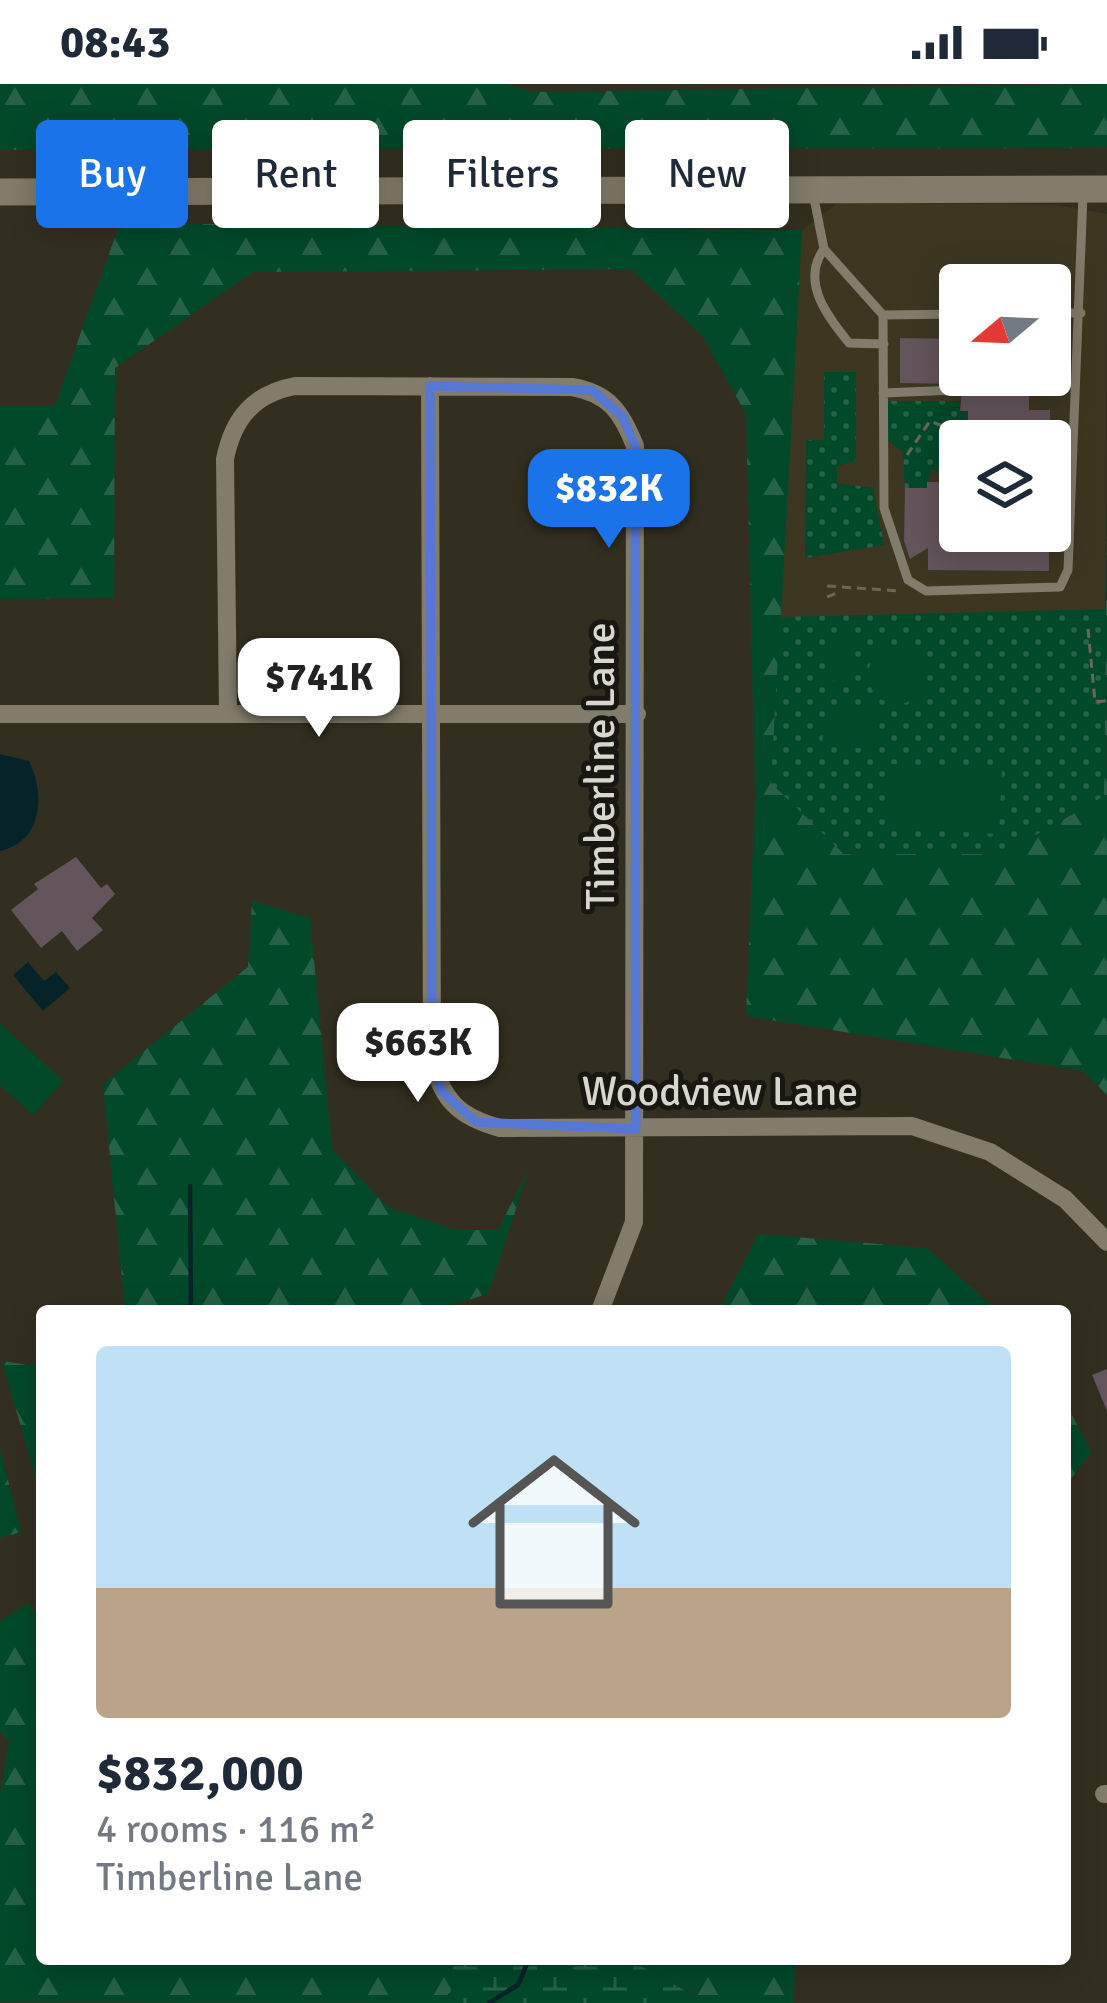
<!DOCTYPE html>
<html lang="en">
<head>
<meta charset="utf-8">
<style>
	body { margin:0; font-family:Signika,sans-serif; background:#f2f2f3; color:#1f2937; height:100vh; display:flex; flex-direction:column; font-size:45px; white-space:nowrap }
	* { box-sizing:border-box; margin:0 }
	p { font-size:39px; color:#747a83 }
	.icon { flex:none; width:66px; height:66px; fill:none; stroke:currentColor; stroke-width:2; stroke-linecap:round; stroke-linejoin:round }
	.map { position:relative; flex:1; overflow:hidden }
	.side { position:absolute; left:36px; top:1221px; width:1035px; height:660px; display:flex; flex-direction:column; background:#fff; border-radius:12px; box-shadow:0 6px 30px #0003 }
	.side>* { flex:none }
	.top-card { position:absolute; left:36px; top:36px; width:1035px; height:108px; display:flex; gap:24px }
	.needle { width:78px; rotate:251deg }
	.fabs { position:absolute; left:939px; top:180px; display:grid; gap:24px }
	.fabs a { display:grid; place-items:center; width:132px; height:132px; border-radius:12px; background:#fff; box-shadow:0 6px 30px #0003; font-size:60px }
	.price { position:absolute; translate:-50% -102px; padding:0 27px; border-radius:24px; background:#fff; color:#222; font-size:39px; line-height:78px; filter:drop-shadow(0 3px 6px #0008) }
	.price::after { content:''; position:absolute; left:50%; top:72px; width:36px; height:27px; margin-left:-18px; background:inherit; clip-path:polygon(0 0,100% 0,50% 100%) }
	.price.current { background:#1a73e8; color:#fff }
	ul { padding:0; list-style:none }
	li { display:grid; align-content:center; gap:24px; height:636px; padding:0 60px }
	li+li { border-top:3px solid #e0e1e3 }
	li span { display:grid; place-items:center; height:372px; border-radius:12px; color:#555 }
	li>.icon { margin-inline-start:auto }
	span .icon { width:216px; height:216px; fill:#fffc; stroke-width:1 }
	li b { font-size:51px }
	.pill { padding:0 42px; border-radius:12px; background:#fff; box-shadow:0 6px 30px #0003; font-size:42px; line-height:108px }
	.pill.current { background:#1a73e8; color:#fff }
	.status { display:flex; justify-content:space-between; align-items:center; height:84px; padding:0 60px; background:#fff; direction:ltr }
	.status svg { height:33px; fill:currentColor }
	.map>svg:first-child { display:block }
	.built { fill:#3d3722; fill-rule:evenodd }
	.forest { fill:url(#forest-firs) }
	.wetland { fill:url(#wetland-marsh) }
	.park { fill:url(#park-dots) }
	.pitch { fill:#02492a }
	.water { fill:#07232a }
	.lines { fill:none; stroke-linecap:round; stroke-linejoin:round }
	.stream { stroke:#07232a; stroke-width:4.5 }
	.building { fill:#64545c }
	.path { stroke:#6a6659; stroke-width:3; stroke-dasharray:9 6; stroke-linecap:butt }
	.lane { stroke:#817c6b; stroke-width:9 }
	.street { stroke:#817c6b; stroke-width:18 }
	.secondary { stroke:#817c6b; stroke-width:27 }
	.marked { fill:none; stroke:#5577d5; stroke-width:9; stroke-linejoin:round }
	.labels { text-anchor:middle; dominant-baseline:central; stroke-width:10; stroke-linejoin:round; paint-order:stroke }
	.street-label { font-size:42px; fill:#d9d6cd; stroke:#191711 }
</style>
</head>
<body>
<div class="status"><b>08:43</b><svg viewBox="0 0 49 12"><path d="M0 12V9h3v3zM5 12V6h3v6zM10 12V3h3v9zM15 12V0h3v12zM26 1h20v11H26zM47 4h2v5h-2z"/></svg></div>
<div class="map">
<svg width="1107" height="1919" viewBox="0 0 1107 1919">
	<defs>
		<pattern id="forest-firs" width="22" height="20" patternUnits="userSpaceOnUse" patternTransform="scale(3)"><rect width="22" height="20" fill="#02492a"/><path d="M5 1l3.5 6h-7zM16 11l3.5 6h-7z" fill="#266248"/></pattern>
		<pattern id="wetland-marsh" width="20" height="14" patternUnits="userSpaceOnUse" patternTransform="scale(3)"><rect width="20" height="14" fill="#02492a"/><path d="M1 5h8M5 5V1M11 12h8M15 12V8" fill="none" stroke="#266248"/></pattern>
		<pattern id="park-dots" width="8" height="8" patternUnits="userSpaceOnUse" patternTransform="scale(3)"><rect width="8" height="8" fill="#02492a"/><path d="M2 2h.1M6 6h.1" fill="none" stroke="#266248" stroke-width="1.8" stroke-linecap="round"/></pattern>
	</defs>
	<rect width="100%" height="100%" fill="#332f20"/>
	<path class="built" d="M 839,118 L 1055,121 L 1107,130 L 1104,712 L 771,699 L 802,146 ZM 960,201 L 1050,201 L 1050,291 L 960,291 ZM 960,357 L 1050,357 L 1050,447 L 960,447 Z"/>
	<path class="forest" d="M 0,0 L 507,0 L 534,8 L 1107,0 L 1107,64 L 0,66 Z
		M 120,139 L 802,146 L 772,699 L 844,770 L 1003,770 L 1104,712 L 1107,426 L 1107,1011 L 1083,987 L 746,932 L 755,712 L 746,330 L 703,253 L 631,185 L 253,188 L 115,284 L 114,514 L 0,515 L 0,321 L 55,321 Z
		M 252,817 L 310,834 L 332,1065 L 388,1123 L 456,1146 L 498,1146 L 530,1082 L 488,1210 L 431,1227 L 125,1227 L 103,1000 L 248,883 Z
		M 758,1150 L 927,1164 L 998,1227 L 719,1227 Z
		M 2,1277 L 42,1283 L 42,1416 Z
		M 1065,1317 L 1091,1368 L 1065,1403 Z
		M 0,1364 L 21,1448 L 0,1454 Z
		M 29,1519 L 42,1539 L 42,1875 L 450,1875 L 451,1908 L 438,1919 L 0,1918 L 0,1709 L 9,1658 L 0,1647 L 0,1537 Z
		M 796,1875 L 793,1919 L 693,1919 L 695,1911 L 628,1876 Z"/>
	<path class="wetland" d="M 450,1875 L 628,1875 L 695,1912 L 693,1919 L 438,1919 L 451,1908 Z"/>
	<path class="park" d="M 824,288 L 856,288 L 856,377 L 837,382 L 837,399 L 873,404 L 884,461 L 805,474 L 806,356 L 824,356 Z
		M 883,317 L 960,317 L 960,326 L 968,327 L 968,357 L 960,357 L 960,396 L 931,385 L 927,404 L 905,404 L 903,368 L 883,353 Z
		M 1106,525 L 1104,712 L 1003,770 L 844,770 L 771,699 L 780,533 Z"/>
	<path class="pitch" d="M 825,551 L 851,551 L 851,596 L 825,597 Z
		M868 591a29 29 0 1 1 58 0a29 29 0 1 1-58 0Z
		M 826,623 L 881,626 L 876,666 L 822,660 Z
		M 888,680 L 1002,685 L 999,750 L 885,744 Z
		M 0,939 L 63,997 L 33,1031 L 0,1001 Z"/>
	<path class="water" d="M 0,670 L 29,677 C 46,711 42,758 0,767 Z
		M 28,878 L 44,897 L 56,888 L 70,904 L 43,927 L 13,891 Z"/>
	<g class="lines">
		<path class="stream" d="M 190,1102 L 191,1227
			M 489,1919 L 518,1901 L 529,1875"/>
	</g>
	<path class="building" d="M 900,254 L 960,255 L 960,291 L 1029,291 L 1029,326 L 1050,326 L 1050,357 L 968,357 L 968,327 L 960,327 L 963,300 L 900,299 Z
		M 927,398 L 960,398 L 960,447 L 1033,455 L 1033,464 L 1049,464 L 1049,487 L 928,486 L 928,464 L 910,475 L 904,457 L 905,404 L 927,404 Z
		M 76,773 L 101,804 L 107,800 L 115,810 L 92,834 L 103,846 L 77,867 L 62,847 L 41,864 L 11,826 L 38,805 L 34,800 Z
		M 1107,1285 L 1107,1327 L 1092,1291 Z"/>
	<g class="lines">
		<path class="path" d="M 907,371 L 930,337 L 947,344 L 960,371
			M 827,502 L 900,507
			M 827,513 L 839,508
			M 1088,545 L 1095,618 L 1107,617"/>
		<path class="lane" d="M 813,109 L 824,165 L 883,231 L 960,230
			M 824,165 C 800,198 828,233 849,259 L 884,260
			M 1050,229 L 1081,229
			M 883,231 L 884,424 L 908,496 L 926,507 L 1060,503 L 1068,486 L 1083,111
			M 883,309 L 956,306"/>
		<path class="street" d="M 430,302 L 432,975 C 442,1016 459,1033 500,1044 L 912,1042 L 990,1068 L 1065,1115 L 1107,1158
			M 228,628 L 225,375 C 233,335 253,310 295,302 L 572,303 C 609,309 622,329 635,362 L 634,1138 L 600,1227
			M 0,630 L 637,630
			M 1104,1710 L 1107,1710"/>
		<path class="secondary" d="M 0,108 L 1107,105"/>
	</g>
	<path class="marked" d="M 430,302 L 592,306 L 623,333 L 635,362 L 636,1045 L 476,1038 L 442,1008 L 432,975 Z"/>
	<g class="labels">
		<g class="street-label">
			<text transform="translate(600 682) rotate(-90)">Timberline Lane</text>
			<text x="720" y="1007">Woodview Lane</text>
		</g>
	</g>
</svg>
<div class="fabs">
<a><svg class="needle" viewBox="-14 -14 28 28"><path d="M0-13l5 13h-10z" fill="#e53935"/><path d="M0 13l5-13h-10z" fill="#747a83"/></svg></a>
<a><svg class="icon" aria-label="layers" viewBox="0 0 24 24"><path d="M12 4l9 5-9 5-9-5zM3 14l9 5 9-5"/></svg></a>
</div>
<b class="price current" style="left:609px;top:467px">$832K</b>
<b class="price" style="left:319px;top:656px">$741K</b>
<b class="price" style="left:418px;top:1021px">$663K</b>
<div class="top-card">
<a class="pill current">Buy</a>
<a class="pill">Rent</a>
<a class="pill">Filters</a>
<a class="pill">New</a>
</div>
<section class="side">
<ul>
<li><span style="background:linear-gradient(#bfe0f5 65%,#b9a48a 0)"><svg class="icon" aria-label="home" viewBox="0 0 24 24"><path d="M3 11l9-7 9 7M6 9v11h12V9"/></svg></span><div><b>$832,000</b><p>4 rooms · 116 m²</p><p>Timberline Lane</p></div></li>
</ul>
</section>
</div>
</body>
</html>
